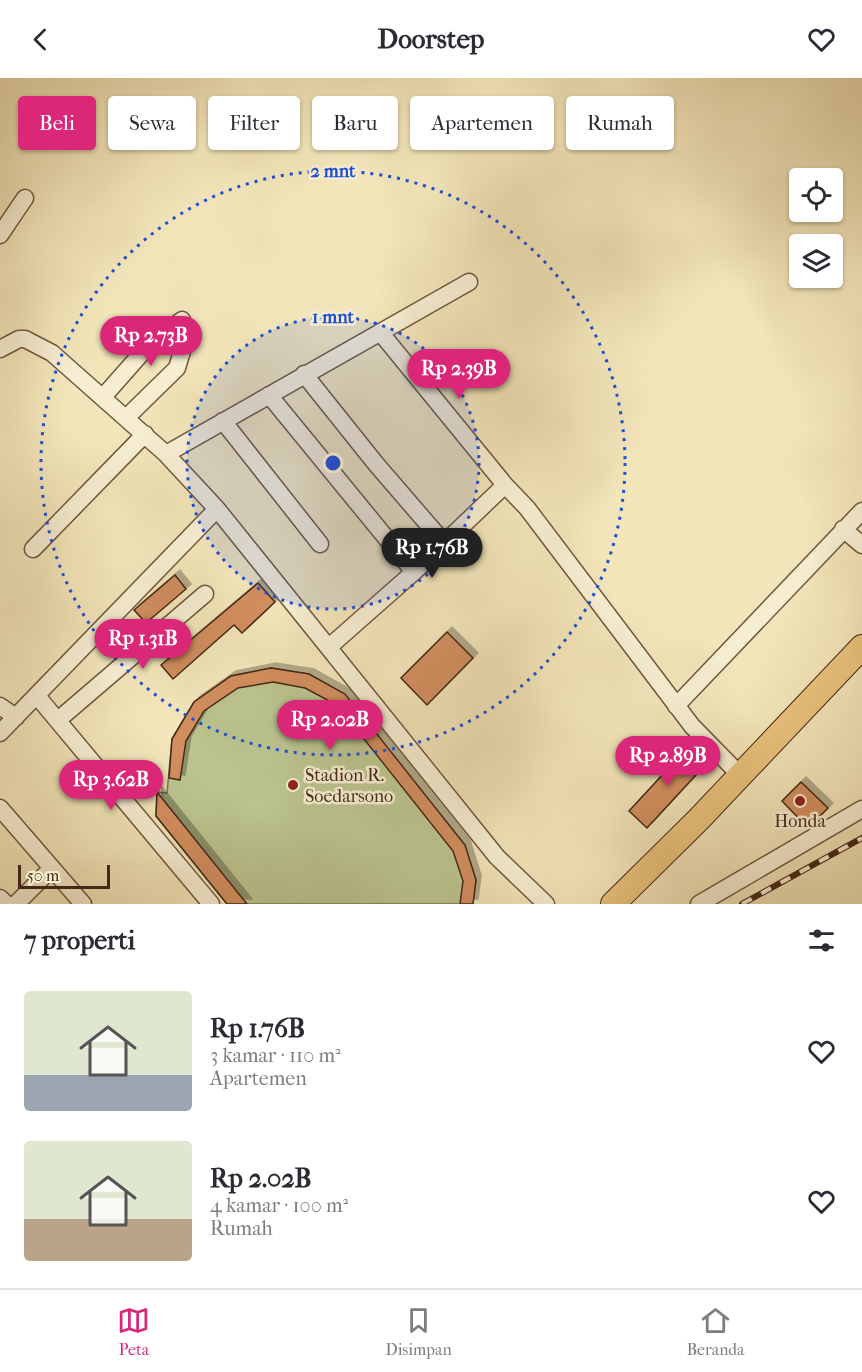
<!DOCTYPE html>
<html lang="id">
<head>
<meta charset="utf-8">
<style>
	body { margin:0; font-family:"IM FELL French Canon",serif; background:#f2f2f3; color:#2b2b33; height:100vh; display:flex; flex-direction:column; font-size:22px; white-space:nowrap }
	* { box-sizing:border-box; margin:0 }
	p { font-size:20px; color:#7c7c81 }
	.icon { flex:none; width:33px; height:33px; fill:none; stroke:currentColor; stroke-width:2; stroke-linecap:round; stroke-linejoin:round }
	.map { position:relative; height:826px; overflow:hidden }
	.drawer { display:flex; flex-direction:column; background:#fff; flex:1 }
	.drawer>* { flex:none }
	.hud { position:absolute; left:18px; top:18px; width:826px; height:54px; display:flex; gap:12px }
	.tools { position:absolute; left:789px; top:90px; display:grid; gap:12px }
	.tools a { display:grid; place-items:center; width:54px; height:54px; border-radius:6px; background:#fff; box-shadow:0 2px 4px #0004; font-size:30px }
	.scale { position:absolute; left:18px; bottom:15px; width:92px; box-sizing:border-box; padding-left:6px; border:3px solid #452917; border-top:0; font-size:16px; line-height:21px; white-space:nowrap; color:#452917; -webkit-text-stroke:4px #f7eed2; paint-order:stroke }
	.price { position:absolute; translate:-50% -51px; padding:0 14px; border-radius:21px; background:#db2777; color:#fff; font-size:20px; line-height:39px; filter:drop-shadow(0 2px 3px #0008) }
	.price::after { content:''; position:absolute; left:50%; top:36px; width:18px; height:14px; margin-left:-9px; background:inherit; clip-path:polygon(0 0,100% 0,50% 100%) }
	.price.active { background:#222; color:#fff }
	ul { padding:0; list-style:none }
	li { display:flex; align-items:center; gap:18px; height:150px; padding:0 24px }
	li span { display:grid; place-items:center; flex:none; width:168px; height:120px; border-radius:6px; color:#555 }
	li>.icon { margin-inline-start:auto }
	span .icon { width:72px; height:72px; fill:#fffc; stroke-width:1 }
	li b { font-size:26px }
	h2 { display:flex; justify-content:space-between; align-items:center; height:72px; padding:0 24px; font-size:26px }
	.chip { padding:0 21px; border-radius:6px; background:#fff; box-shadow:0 2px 4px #0004; font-size:21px; line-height:54px }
	.chip.active { background:#db2777; color:#fff }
	header { display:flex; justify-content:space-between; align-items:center; height:78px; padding:0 24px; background:#fff; font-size:27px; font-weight:700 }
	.dock { display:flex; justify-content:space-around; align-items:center; height:84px; border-top:2px solid #e1e1e2; background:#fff; font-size:16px; color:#7c7c81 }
	.dock a { display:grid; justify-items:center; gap:3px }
	.dock .active { color:#db2777 }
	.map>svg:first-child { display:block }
	.green { fill:#bbc48f; stroke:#807653; stroke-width:1.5 }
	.building { fill:#d28e5f; stroke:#452917; stroke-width:1.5; filter:url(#shadow) }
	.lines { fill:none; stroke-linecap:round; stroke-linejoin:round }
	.minor-casing { stroke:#705840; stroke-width:19 }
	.highway-casing { stroke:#452917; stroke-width:26 }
	.minor { stroke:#f7eed2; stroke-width:16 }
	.highway { stroke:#e9c27c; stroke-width:24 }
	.rail-casing { stroke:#452917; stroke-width:6 }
	.rail { stroke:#f7eed2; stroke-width:4; stroke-dasharray:11; stroke-linecap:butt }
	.ring { fill:none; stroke:#1d4ed8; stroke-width:3; stroke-dasharray:3 6 }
	.poi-dot { fill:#8f2418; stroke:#f7eed2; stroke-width:2 }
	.labels { text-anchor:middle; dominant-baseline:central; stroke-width:5; stroke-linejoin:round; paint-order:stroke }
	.poi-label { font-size:18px; fill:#452917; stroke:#f7eed2; text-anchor:start }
	.centre { fill:#1d4ed8; stroke:#f7eed2; stroke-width:3 }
	.ring-label { font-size:18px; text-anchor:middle; font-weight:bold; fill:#1d4ed8; stroke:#f7eed2; stroke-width:5; stroke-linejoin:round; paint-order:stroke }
</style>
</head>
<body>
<header><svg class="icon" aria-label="back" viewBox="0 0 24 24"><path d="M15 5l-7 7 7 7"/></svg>Doorstep<svg class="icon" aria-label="heart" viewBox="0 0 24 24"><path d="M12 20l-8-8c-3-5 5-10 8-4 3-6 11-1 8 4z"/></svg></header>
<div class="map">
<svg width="862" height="826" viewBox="0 0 862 826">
	<defs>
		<filter id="shadow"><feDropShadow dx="5" dy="-5" stdDeviation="0" flood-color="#0004"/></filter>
	</defs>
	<rect width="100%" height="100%" fill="#f2e5b9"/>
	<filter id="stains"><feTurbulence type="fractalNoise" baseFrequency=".00333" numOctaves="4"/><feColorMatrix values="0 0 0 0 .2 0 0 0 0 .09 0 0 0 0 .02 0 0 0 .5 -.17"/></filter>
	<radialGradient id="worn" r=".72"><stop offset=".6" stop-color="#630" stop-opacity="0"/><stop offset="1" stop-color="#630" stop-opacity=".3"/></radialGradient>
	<path class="green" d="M 271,590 L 309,596 L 345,617 L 465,767 L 476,802 L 473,826 L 227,826 L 156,738 L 157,714 L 167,715 L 172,661 L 194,624 L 231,598 Z"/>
	<path class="building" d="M 175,497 L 186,511 L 146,545 L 134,532 Z
		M 258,505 L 275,524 L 242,555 L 234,547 L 173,601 L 161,587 Z
		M 447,554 L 473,580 L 427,627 L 401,600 Z
		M 271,590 L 309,596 L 345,616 L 465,767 L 476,802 L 473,826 L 460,826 L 463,803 L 453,773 L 337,627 L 305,610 L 273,604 L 238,610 L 204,633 L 186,663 L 180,702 L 169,700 L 172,661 L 194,624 L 231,598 Z
		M 689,668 L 707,685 L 647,750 L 629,733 Z
		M 801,704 L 828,730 L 808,750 L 782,723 Z
		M 157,714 L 247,826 L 227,826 L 156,738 Z"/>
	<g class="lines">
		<g class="minor-casing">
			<path id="minor" d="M 0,157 L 25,120
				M 380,254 L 505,407 L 527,430 L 692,648 L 740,697
				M 0,271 L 19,261 L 25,261 L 52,275 L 166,376 L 217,431 L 497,779 L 546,826
				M 304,296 L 376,386 L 445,466
				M 269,317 L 414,494
				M 103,319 L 148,268 L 182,242
				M 126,340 L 177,290 L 186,260
				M 223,343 L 320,466
				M 166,376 L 469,204
				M 843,451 L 862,467
				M 33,471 L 145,356
				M 329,569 L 414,494 L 505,407
				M 37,618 L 211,826
				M 0,628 L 16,639
				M 676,628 L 862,433
				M 58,642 L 205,516
				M 0,655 L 217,431
				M 0,730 L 83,826
				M 0,820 L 6,826
				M 16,826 L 52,790
				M 699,826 L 862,731"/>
		</g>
		<g class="highway-casing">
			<path id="highway" d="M 613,826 L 699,741 L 862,569"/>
		</g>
		<use href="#minor" class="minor"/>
		<use href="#highway" class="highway"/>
		<g class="rail-casing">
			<path id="rail" d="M 742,826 L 862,760"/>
		</g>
		<use href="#rail" class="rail"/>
	</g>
	<circle cx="333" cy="385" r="146" fill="#1d4ed8" fill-opacity=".12"/>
	<g class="ring">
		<circle cx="333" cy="385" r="146"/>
		<circle cx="333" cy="385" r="292"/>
	</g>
	<g class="poi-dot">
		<circle cx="293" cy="707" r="6"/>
		<circle cx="800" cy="723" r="6"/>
	</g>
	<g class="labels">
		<g class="poi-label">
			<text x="305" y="697">Stadion R.<tspan x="305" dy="21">Soedarsono</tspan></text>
			<text x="800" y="743" text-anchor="middle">Honda</text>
		</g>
	</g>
	<circle cx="333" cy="385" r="9" class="centre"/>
	<g class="ring-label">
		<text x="333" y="99">2 mnt</text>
		<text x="333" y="245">1 mnt</text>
	</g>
	<rect width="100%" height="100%" filter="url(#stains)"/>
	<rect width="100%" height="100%" fill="url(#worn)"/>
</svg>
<div class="tools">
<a><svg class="icon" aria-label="locate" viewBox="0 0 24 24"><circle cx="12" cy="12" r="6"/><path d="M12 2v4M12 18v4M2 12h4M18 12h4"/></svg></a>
<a><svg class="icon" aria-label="layers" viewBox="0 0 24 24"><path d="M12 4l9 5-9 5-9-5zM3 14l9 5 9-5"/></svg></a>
</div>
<div class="scale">50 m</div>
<b class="price" style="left:151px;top:289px">Rp 2.73B</b>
<b class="price" style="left:459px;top:322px">Rp 2.39B</b>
<b class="price active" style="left:432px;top:501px">Rp 1.76B</b>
<b class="price" style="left:143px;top:592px">Rp 1.31B</b>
<b class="price" style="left:330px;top:673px">Rp 2.02B</b>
<b class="price" style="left:668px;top:709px">Rp 2.89B</b>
<b class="price" style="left:111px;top:733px">Rp 3.62B</b>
<div class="hud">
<a class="chip active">Beli</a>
<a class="chip">Sewa</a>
<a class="chip">Filter</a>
<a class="chip">Baru</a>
<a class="chip">Apartemen</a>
<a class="chip">Rumah</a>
</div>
</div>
<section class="drawer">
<h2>7 properti<svg class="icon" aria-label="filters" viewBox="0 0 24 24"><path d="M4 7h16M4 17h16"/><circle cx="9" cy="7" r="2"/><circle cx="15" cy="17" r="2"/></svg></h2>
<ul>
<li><span style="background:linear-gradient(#dfe7d0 70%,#9aa5b1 0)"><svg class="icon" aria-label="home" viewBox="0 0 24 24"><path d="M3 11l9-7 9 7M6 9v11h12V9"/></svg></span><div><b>Rp 1.76B</b><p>3 kamar · 110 m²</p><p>Apartemen</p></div><svg class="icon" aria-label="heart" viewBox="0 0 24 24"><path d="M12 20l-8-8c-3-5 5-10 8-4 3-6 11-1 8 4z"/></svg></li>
<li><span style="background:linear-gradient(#dfe7d0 65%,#b9a48a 0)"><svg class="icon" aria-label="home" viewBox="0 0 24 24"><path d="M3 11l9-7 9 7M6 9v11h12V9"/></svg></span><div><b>Rp 2.02B</b><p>4 kamar · 100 m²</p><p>Rumah</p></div><svg class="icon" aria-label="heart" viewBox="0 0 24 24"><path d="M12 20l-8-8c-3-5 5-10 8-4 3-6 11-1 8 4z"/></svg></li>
</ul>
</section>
<nav class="dock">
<a class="active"><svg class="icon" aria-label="map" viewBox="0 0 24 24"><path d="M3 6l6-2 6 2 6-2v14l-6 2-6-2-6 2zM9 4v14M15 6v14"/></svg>Peta</a>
<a><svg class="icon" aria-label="saved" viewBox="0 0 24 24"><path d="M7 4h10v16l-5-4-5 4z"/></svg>Disimpan</a>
<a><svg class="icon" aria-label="home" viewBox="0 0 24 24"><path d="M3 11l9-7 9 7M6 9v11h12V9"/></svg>Beranda</a>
</nav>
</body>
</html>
